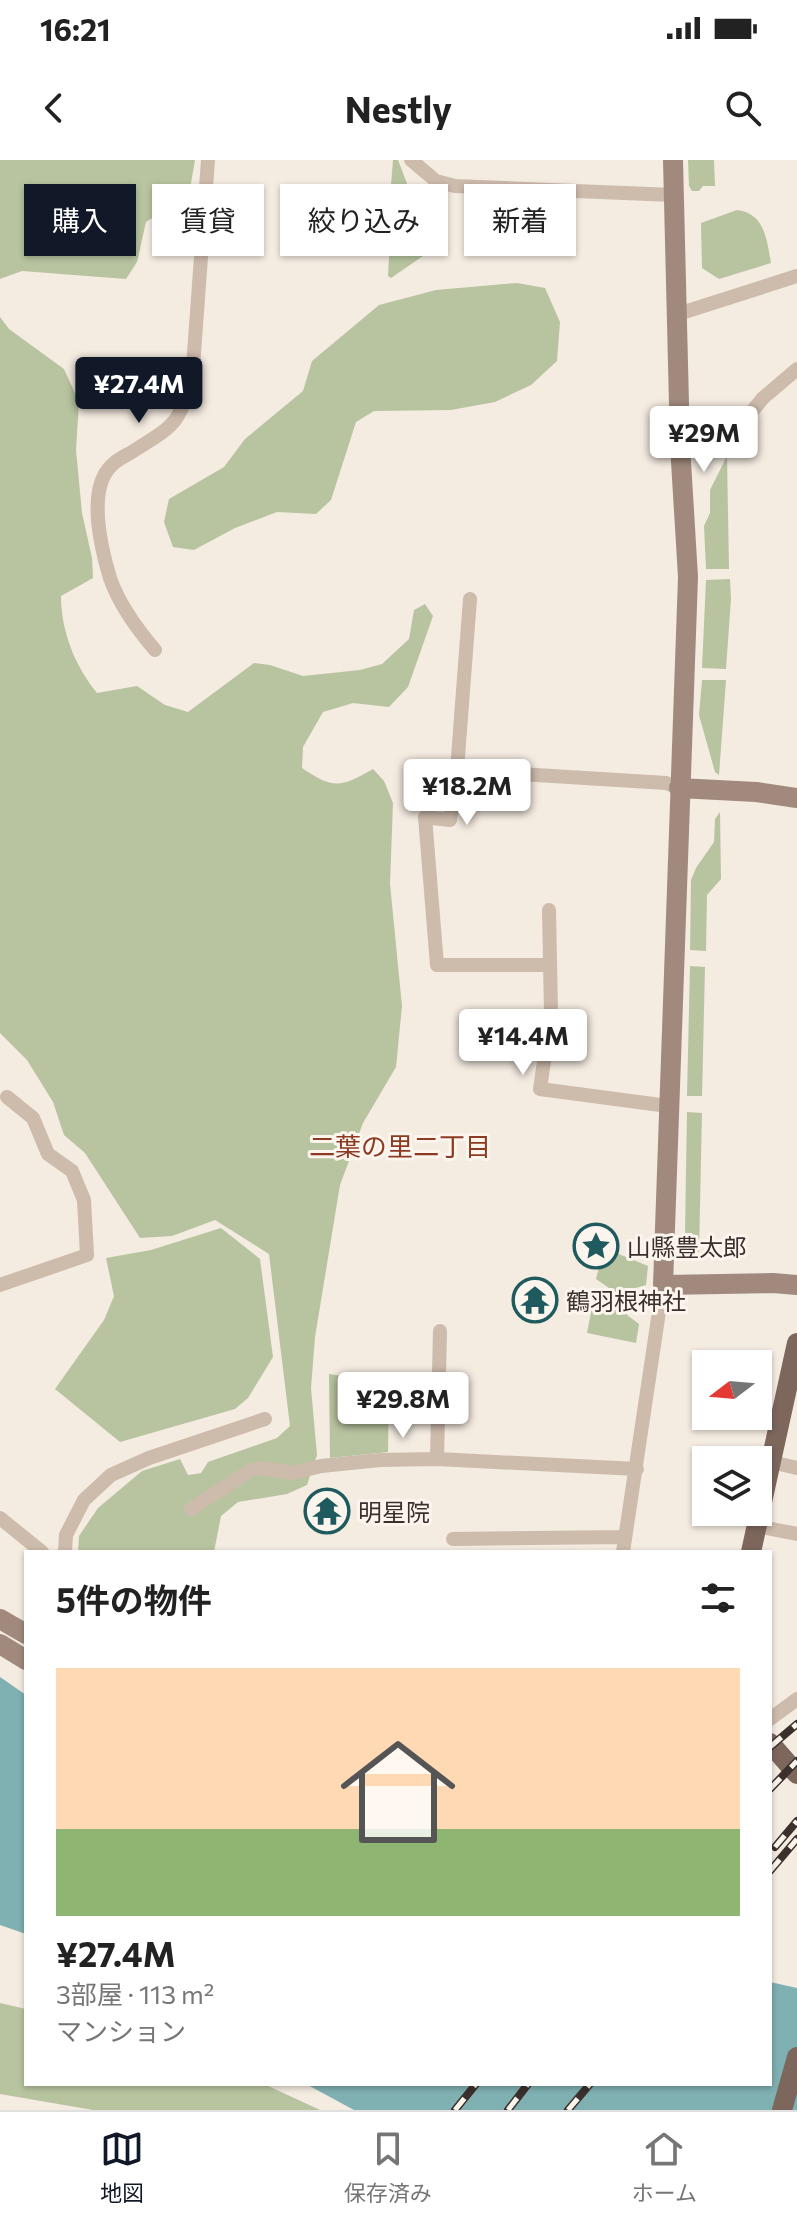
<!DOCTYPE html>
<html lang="ja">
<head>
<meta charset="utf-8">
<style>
	body { margin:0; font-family:Commissioner,"Noto Sans JP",sans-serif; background:#f2f2f2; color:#222; height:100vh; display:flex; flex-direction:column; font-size:30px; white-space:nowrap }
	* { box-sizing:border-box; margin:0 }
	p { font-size:26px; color:#767676 }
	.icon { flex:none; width:44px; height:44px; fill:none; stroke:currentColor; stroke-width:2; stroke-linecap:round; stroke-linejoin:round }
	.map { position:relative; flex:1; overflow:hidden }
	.side { position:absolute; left:24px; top:1390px; width:748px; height:536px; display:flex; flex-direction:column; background:#fff; border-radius:0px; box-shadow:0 2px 6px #0004 }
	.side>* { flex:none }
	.hud { position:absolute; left:24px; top:24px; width:750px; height:72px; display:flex; gap:16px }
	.needle { width:52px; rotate:254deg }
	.buttons { position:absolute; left:692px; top:1190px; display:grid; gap:16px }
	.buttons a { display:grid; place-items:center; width:80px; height:80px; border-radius:0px; background:#fff; box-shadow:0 2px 6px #0004; font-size:40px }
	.price { position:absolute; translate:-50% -68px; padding:0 18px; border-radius:8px; background:#fff; color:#222; font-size:26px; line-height:52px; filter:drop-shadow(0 2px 4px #0008) }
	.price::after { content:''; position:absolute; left:50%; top:48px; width:24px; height:18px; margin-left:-12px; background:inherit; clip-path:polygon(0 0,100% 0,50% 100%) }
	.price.current { background:#111827; color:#fff }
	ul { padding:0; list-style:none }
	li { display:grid; align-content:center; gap:16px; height:424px; padding:0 32px }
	li span { display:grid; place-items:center; height:248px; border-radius:0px; color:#555 }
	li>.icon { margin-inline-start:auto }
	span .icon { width:144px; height:144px; fill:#fffc; stroke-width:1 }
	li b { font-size:34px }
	h2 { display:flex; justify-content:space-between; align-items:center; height:96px; padding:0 32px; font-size:34px }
	.chip { padding:0 28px; border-radius:0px; background:#fff; box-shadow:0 2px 6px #0004; font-size:28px; line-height:72px }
	.chip.current { background:#111827; color:#fff }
	.status { display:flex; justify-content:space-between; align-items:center; height:56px; padding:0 40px; background:#fff; direction:ltr }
	.status svg { height:22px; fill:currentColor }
	header { display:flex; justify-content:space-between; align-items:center; height:104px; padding:0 32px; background:#fff; font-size:36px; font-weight:700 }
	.tabs { display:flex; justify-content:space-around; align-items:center; height:112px; border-top:2px solid #e0e0e0; background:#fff; font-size:22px; color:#767676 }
	.tabs a { display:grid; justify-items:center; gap:4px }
	.tabs .current { color:#111827 }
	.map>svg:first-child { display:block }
	.green { fill:#b8c4a0 }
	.water { fill:#7fb0b2 }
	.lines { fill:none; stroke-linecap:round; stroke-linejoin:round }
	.street { stroke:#cdbbac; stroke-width:14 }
	.secondary { stroke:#a18a7d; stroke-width:20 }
	.primary { stroke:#7d675c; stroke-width:20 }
	.rail-casing { stroke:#3b302b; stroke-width:8 }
	.rail { stroke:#fbf5ee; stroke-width:5; stroke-dasharray:15; stroke-linecap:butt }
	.labels { text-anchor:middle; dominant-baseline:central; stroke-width:6; stroke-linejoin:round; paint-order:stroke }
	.poi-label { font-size:24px; fill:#3b302b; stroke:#fbf5ee; text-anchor:start }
	.neighbourhood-label { font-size:26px; fill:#8c3b22; stroke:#fbf5ee }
</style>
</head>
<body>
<div class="status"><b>16:21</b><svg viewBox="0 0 49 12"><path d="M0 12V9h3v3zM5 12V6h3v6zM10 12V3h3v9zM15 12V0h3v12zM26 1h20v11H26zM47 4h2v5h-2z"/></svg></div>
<header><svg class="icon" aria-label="back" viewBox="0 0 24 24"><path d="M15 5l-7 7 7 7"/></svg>Nestly<svg class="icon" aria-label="search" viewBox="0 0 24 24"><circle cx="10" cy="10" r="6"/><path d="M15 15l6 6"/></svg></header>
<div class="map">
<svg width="797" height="1950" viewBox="0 0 797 1950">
	<rect width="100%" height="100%" fill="#f4ebe1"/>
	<path class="green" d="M 0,0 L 195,0 L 187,46 L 165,50 L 146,62 L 137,102 L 126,119 L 22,111 L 0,119 Z
		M 393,0 L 398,0 L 413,39 L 390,37 Z
		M 688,0 L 714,0 L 715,26 L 703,26 L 699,31 L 692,31 L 689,26 Z
		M 737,50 C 765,53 767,81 771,103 L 719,119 L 702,108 L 701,63 Z
		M 391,60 L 426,63 L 423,96 L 391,118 L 388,116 Z
		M 517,123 L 545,128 L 560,162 L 557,201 L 531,225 L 495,242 L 451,250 L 374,251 L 356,262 L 331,340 L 316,354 L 277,352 L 235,368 L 194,390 L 173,387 L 164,362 L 169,339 L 224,307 L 245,279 L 303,231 L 312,201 L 379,145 L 436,130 Z
		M 0,157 L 9,169 L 64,209 L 79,242 L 76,290 L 82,353 L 92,398 L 93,418 L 61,436 C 61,471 75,506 97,533 L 137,526 L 165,545 L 188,552 L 254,503 L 270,505 L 303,516 L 360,510 L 382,504 L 409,479 L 414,450 L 425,444 L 433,456 L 408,527 L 389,547 L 353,543 L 323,552 L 303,587 L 302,608 C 333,629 340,628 373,609 L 384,621 L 393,643 L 390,724 L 402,846 L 396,907 L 363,963 L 340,1025 L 315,1177 L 311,1228 L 317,1295 L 307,1325 L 287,1334 L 238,1342 L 221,1356 L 214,1392 L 78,1392 L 79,1376 L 98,1348 L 142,1311 L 180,1299 L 188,1315 L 201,1313 L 208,1302 L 277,1278 L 290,1266 L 269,1094 L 215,1060 L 172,1076 L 140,1078 L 85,993 L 64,975 L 53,942 L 27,900 L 0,873 Z
		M 727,296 L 729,409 L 706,409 L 704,366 L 710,353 L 710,330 Z
		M 730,419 L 731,439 L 726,509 L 702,508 L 706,420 Z
		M 702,520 L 726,520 L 719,615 L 715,612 L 699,555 Z
		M 720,652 L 721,719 L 707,735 L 706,791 L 690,790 L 691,720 L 696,708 L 714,682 L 715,659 Z
		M 690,806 L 705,807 L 702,936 L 687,936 Z
		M 687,952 L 702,953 L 699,1092 L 694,1092 L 685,1072 Z
		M 221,1068 L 260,1099 L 273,1197 L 248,1238 L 235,1249 L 120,1282 L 55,1229 L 104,1160 L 114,1136 L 106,1098 L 151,1090 Z
		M 604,1088 L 648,1106 L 646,1125 L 632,1129 L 630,1136 L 609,1130 L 609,1128 L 596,1119 Z
		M 606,1140 L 628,1147 L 627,1155 L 639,1164 L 636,1183 L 587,1173 L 592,1147 Z
		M 329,1214 L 389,1223 L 388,1292 L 330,1298 Z
		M 0,1843 L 26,1849 L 26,1924 L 264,1924 L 320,1950 L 93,1950 L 0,1934 Z"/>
	<path class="water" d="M 0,1517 L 26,1535 L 26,1774 L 0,1765 Z
		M 770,1822 L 797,1828 L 797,1950 L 354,1950 L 306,1924 L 770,1924 Z"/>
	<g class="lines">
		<path class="street" d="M 411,0 L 436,21 L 455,26 L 673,35
			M 678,154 L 797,116
			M 680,285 L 711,285 L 732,276 L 763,238 L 797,209
			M 470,439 L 457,610 L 450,660 L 425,657 L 437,805 L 549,805
			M 155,490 C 137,469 119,444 110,418 C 101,388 87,330 111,306 C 116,300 125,296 132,292 C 172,266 177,268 192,221 L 208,0
			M 457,610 L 666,623 L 679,628
			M 549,750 L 551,853 L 540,929 L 668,946
			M 0,1125 L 87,1095 L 84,1040 L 72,1011 L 48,994 L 33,958 L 7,937
			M 437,1299 L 440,1171
			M 771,1302 L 797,1308
			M 191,1349 L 251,1310 L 260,1308 L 293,1313 L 321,1306 L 380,1300 L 437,1299 L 637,1309
			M 0,1358 L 42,1392
			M 756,1366 L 797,1374
			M 453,1379 L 625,1377
			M 65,1392 L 66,1375 L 84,1340 L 111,1315 L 149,1298 L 265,1259
			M 623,1392 L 663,1125
			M 770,1559 L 797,1539"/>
		<path class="secondary" d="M 673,0 L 680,285 L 688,417 L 663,1125 L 773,1123 L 797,1125
			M 679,628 L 756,632 L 797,638
			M 0,1459 L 26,1474
			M 0,1484 L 26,1500"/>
		<path class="primary" d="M 751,1392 L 797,1183
			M 770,1583 L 797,1614
			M 782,1950 L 797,1897"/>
		<g class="rail-casing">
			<path id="rail" d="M 770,1587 L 797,1564
				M 770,1629 L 797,1601
				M 775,1687 L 797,1661
				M 770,1711 L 797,1679
				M 455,1950 L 476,1924
				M 508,1950 L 528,1924
				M 568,1950 L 590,1924"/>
		</g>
		<use href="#rail" class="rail"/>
	</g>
	<defs>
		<g id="sight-ring" transform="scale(2.3)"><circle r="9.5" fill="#fbf5ee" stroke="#1f5a5e" stroke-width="1.5"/><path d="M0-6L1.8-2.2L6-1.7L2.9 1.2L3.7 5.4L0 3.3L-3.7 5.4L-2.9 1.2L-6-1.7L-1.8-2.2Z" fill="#1f5a5e"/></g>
		<g id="temple-ring" transform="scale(2.3)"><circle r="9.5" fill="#fbf5ee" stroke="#1f5a5e" stroke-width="1.5"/><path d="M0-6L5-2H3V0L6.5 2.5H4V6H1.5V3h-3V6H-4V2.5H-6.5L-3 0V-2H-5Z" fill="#1f5a5e"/></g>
	</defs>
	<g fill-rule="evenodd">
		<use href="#sight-ring" x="596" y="1086"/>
		<use href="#temple-ring" x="535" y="1140"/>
		<use href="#temple-ring" x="327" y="1351"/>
	</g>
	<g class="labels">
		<g class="poi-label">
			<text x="627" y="1086">山縣豊太郎</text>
			<text x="566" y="1140">鶴羽根神社</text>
			<text x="358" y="1351">明星院</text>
		</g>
		<g class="neighbourhood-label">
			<text x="400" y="985">二葉の里二丁目</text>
		</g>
	</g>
</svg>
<div class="buttons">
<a><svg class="needle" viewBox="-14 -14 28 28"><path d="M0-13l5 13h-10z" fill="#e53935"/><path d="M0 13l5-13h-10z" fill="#767676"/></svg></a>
<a><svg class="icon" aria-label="layers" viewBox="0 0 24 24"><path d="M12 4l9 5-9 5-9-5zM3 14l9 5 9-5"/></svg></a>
</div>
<b class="price current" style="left:139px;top:265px">¥27.4M</b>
<b class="price" style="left:704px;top:314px">¥29M</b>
<b class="price" style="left:467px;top:667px">¥18.2M</b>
<b class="price" style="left:523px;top:917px">¥14.4M</b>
<b class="price" style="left:403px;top:1280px">¥29.8M</b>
<div class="hud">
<a class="chip current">購入</a>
<a class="chip">賃貸</a>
<a class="chip">絞り込み</a>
<a class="chip">新着</a>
</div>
<section class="side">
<h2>5件の物件<svg class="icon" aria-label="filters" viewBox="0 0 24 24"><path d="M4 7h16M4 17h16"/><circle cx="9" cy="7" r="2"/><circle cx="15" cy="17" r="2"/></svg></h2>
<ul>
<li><span style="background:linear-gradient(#ffd9b3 65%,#8fb573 0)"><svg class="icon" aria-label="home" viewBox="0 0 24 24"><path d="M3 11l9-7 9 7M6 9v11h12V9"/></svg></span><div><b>¥27.4M</b><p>3部屋 · 113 m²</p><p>マンション</p></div></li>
</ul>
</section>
</div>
<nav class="tabs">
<a class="current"><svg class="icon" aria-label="map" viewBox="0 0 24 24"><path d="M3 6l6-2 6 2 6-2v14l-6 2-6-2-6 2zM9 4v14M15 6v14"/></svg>地図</a>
<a><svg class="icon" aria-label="saved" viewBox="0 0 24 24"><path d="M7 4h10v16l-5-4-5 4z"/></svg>保存済み</a>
<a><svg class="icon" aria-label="home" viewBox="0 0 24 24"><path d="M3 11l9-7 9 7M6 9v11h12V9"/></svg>ホーム</a>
</nav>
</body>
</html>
